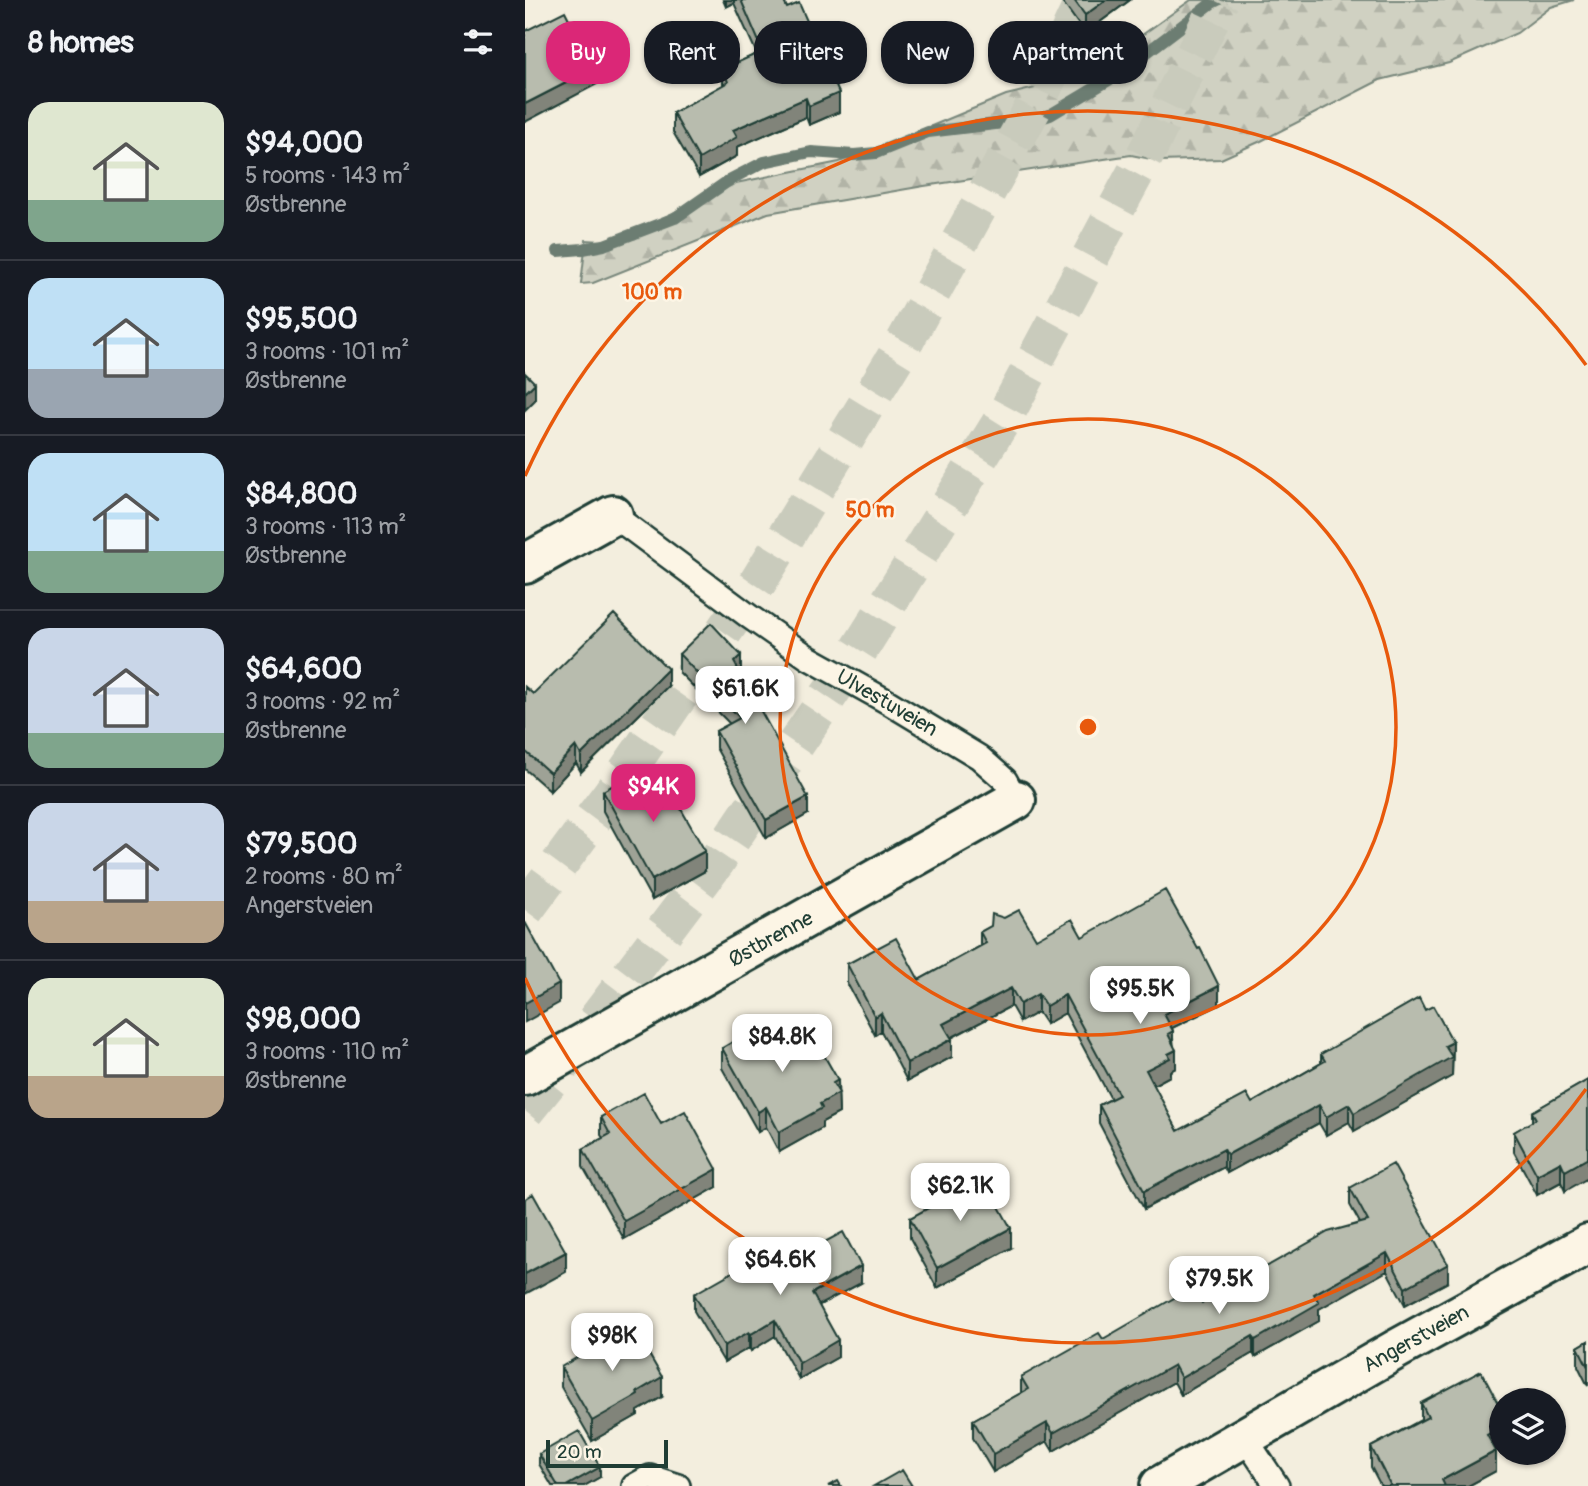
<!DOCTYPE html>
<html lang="en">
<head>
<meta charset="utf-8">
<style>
	body { margin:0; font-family:Pangolin,sans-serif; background:#242831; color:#f1f3f6; height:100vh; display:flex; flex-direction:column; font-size:26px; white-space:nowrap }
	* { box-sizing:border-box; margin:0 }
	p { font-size:23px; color:#9ea1a6 }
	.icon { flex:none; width:38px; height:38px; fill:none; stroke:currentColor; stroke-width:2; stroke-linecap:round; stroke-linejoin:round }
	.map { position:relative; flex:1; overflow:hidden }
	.details { display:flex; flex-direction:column; background:#171b24; width:525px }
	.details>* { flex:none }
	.hud { position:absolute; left:21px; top:21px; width:665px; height:63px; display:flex; gap:14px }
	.buttons { position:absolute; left:964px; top:1388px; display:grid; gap:14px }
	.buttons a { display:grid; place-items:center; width:77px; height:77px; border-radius:50%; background:#171b24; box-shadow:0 2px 5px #0004; font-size:35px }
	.scale { position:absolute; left:21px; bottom:18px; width:122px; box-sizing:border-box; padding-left:7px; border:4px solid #1f3d34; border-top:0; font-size:19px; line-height:24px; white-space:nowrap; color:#1f3d34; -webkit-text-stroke:5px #fcf5e5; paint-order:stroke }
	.price { position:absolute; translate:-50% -60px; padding:0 16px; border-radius:14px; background:#fff; color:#222; font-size:23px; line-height:46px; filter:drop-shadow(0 2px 4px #0008) }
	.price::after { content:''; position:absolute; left:50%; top:42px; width:21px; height:16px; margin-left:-10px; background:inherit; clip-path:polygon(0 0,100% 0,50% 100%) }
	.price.current { background:#db2777; color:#fff }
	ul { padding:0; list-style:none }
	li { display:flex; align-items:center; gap:21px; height:175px; padding:0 28px }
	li+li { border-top:2px solid #363941 }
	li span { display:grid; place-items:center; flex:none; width:196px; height:140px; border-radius:21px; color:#555 }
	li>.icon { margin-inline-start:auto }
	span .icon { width:84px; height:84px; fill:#fffc; stroke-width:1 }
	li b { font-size:30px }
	h2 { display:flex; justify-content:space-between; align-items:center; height:84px; padding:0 28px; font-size:30px }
	.pill { padding:0 24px; border-radius:28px; background:#171b24; box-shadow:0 2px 5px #0004; font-size:24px; line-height:63px }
	.pill.current { background:#db2777; color:#fff }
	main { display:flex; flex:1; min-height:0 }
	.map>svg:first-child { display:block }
	.forest { fill:url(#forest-firs); stroke:#78877b; stroke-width:2 }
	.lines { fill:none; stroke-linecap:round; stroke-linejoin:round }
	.stream { stroke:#6c7d72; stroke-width:12 }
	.highway-tunnel { stroke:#c9cbbc; stroke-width:38; stroke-dasharray:38 19; stroke-linecap:butt }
	.lane-casing { stroke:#1f3d34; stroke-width:28 }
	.street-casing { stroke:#1f3d34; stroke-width:44 }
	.lane { stroke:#fcf5e5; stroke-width:23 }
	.street { stroke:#fcf5e5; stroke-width:38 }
	.wall { fill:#9ea296; stroke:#1f3d34; stroke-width:2 }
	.shaded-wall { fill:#81847a; stroke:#1f3d34; stroke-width:2 }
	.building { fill:#b8bcae; stroke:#1f3d34; stroke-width:2 }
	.ring { fill:none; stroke:#e8590c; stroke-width:3.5 }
	.labels { text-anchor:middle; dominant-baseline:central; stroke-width:5; stroke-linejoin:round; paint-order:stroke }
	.street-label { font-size:21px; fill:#1f3d34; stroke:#fcf5e5 }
	.centre { fill:#e8590c; stroke:#fcf5e5; stroke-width:3.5 }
	.ring-label { font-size:21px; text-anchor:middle; font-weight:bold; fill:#e8590c; stroke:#fcf5e5; stroke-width:5; stroke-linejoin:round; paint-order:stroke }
</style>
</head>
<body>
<main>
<section class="details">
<h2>8 homes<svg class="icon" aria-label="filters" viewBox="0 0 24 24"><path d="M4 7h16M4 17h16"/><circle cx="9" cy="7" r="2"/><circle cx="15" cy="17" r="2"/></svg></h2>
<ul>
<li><span style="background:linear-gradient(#dfe7d0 70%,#7fa58c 0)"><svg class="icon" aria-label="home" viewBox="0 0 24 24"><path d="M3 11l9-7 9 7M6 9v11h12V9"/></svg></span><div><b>$94,000</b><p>5 rooms · 143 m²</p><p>Østbrenne</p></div></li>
<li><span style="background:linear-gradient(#bfe0f5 65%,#9aa5b1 0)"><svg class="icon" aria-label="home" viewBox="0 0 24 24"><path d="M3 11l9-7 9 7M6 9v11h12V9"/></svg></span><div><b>$95,500</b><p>3 rooms · 101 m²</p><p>Østbrenne</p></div></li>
<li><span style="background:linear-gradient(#bfe0f5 70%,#7fa58c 0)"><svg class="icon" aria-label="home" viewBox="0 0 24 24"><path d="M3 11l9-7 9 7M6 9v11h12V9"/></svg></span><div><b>$84,800</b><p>3 rooms · 113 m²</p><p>Østbrenne</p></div></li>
<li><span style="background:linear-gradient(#c9d6e8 75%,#7fa58c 0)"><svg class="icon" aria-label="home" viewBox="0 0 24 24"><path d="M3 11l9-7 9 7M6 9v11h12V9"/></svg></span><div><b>$64,600</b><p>3 rooms · 92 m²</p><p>Østbrenne</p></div></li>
<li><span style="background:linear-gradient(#c9d6e8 70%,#b9a48a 0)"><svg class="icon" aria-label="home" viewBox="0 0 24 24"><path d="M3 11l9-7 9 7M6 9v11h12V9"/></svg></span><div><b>$79,500</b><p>2 rooms · 80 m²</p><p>Angerstveien</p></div></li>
<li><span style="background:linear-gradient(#dfe7d0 70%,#b9a48a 0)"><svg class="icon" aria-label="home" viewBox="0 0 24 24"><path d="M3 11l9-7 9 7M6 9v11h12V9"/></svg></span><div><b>$98,000</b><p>3 rooms · 110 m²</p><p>Østbrenne</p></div></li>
</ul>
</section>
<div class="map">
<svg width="1063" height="1486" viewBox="0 0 1063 1486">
	<defs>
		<pattern id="forest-firs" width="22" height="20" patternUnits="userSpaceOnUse" patternTransform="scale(1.75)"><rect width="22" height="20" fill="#d0d1c2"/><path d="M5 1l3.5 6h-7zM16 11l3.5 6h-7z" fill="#b2b4a7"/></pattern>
	</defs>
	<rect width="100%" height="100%" fill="#f3eede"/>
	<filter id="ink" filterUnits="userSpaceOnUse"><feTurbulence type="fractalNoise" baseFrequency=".0143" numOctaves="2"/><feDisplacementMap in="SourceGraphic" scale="14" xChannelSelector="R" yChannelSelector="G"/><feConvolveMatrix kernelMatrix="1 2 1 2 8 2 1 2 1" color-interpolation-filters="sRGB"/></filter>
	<g filter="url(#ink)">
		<path class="forest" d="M 666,0 L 1049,0 L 1026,7 L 992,33 L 924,63 L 855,80 L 736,141 L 696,159 L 636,161 L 606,155 L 399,186 L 243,213 L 68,283 L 56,284 L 61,240 L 78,241 L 127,223 L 211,183 L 314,162 L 356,147 L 481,95 L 548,79 L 610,40 Z"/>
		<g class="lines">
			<path class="stream" d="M 33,251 L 58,249 L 79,245 L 150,218 L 206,179 L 239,162 L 286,152 L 329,155 L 351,153 L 403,132 L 487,122 L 504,122 L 525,115 L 592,75 L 687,3 L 693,0"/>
			<path class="highway-tunnel" d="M 0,910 L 86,794 L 233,582 L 378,345 L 515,95 L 559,0
				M 0,1111 L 34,1069 L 191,862 L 329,658 L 481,414 L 626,144 L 695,0"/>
			<g class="lane-casing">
				<path id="lane" d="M 88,515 L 225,617 L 284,658 L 363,702 L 454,757 L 480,780 L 491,800
					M 720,1438 L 752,1486
					M 109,1486 L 125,1477 L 153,1486"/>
			</g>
			<g class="street-casing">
				<path id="street" d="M 0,564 L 88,515
					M 0,1076 L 491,800
					M 635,1486 L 872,1349 L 1063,1244"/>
			</g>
			<use href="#lane" class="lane"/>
			<use href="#street" class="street"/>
		</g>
		<path class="wall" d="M 198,0 L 258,0 L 314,112 L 284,125 L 281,117 L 212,147 L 212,156 L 174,177 L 148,132 L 148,113 L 198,85 L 198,69 L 232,54 L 209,3 L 201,7 Z
			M 536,0 L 605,0 L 560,33 Z
			M 154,654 L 216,672 L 215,673 L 283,814 L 241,838 L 191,748 L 191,731 L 205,724 L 154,672 Z
			M 143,686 L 56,772 L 51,763 L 25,791 L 0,769 L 0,687 L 8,694 Z
			M 78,791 L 180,871 L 127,900 L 78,811 Z
			M 455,932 L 511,939 L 557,937 L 694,1005 L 647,1028 L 651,1068 L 645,1071 L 645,1076 L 628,1085 L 653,1131 L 727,1103 L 796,1063 L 796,1054 L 900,1010 L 928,1042 L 927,1076 L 829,1131 L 824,1122 L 801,1135 L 794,1123 L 702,1173 L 699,1167 L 619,1209 L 574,1123 L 574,1105 L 586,1099 L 540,1013 L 521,1024 L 513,1012 L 495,1022 L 486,1006 L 426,1038 L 427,1057 L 382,1081 L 356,1031 L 350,1035 L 322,983 L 322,964 L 394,980 L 455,947 Z
			M 197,1048 L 265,1050 L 313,1092 L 314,1113 L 297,1122 L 297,1128 L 254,1152 L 241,1127 L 233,1132 L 197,1068 Z
			M 1063,1080 L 1040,1191 L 1036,1182 L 1012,1195 L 989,1152 L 989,1132 L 1007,1122 L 1007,1112 Z
			M 76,1117 L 136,1124 L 192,1187 L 99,1239 L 58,1167 L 58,1149 L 78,1138 L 76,1135 Z
			M 825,1188 L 923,1282 L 880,1305 L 862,1271 L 794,1309 L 794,1321 L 730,1357 L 728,1353 L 656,1395 L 649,1382 L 528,1451 L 522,1441 L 468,1472 L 448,1438 L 448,1420 L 496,1393 L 496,1377 L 578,1339 L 677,1303 L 835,1223 L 825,1205 Z
			M 385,1218 L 486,1248 L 412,1288 L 385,1238 Z
			M 250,1269 L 336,1283 L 294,1305 L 313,1357 L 274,1379 L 250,1336 L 226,1351 L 224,1348 L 199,1362 L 169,1311 L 169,1294 Z
			M 1063,1341 L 1063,1386 L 1053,1366 L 1053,1347 Z
			M 36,1367 L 137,1397 L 113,1411 L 113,1415 L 67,1441 L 36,1387 Z
			M 896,1403 L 976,1409 L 976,1447 L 971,1450 L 971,1471 L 943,1486 L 856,1486 L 846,1467 L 846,1447 L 896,1420 Z
			M 14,1454 L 75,1477 L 59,1486 L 27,1486 L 14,1464 Z"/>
		<path class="shaded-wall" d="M 201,0 L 209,0 L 209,3 L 201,7 Z
			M 581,0 L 605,0 L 560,33 L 560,15 Z
			M 76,65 L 76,82 L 0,122 L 0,104 Z
			M 314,93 L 314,112 L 284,125 L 284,106 Z
			M 281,98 L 281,117 L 212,147 L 212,156 L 174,177 L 174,159 L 208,130 Z
			M 10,383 L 10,400 L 0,410 L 0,393 Z
			M 216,655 L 216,672 L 209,679 L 209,662 Z
			M 143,669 L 143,686 L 56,772 L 56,755 Z
			M 51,746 L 51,763 L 25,791 L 25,773 Z
			M 283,797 L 283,814 L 241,838 L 241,820 Z
			M 180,851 L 180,871 L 127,900 L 127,880 Z
			M 34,984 L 34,1003 L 0,1022 L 0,1003 Z
			M 694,986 L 694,1005 L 639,1032 L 639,1014 Z
			M 486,988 L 486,1006 L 418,1042 L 418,1024 Z
			M 513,994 L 513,1012 L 495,1022 L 495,1004 Z
			M 540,995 L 540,1013 L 521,1024 L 521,1006 Z
			M 356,1013 L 356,1031 L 350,1035 L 350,1017 Z
			M 648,1031 L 648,1049 L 643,1034 Z
			M 427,1039 L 427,1057 L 382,1081 L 382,1063 Z
			M 928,1042 L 927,1076 L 829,1131 L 829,1113 L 920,1046 Z
			M 651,1050 L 651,1068 L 645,1071 L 645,1076 L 621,1089 L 621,1070 L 643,1054 Z
			M 313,1080 L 314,1113 L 297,1122 L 297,1128 L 254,1152 L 254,1132 L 295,1104 L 308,1083 Z
			M 824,1104 L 824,1122 L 801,1135 L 801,1117 Z
			M 794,1105 L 794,1123 L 702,1173 L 702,1155 Z
			M 241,1107 L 241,1127 L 233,1132 L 233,1112 Z
			M 699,1149 L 699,1167 L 619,1209 L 619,1191 Z
			M 1063,1158 L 1063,1178 L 1040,1191 L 1040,1171 Z
			M 1036,1162 L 1036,1182 L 1012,1195 L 1012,1175 Z
			M 192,1169 L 192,1187 L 99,1239 L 99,1221 Z
			M 486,1228 L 486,1248 L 412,1288 L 412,1268 Z
			M 41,1252 L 41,1272 L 0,1294 L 0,1274 Z
			M 862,1253 L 862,1271 L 794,1309 L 794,1321 L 730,1357 L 730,1340 L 789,1294 Z
			M 923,1264 L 923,1282 L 880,1305 L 880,1288 Z
			M 336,1266 L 336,1283 L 287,1309 L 287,1293 Z
			M 250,1320 L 250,1336 L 226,1351 L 226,1334 Z
			M 224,1332 L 224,1348 L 199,1362 L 199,1346 Z
			M 728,1336 L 728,1353 L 656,1395 L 656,1378 Z
			M 313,1340 L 313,1357 L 274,1379 L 274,1363 Z
			M 649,1365 L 649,1382 L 528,1451 L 528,1433 Z
			M 137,1377 L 137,1397 L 113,1411 L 113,1415 L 67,1441 L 67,1421 L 112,1392 Z
			M 522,1423 L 522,1441 L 468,1472 L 468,1454 Z
			M 976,1427 L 976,1447 L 962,1455 L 962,1435 Z
			M 971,1451 L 971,1471 L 943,1486 L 917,1486 L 917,1480 Z
			M 75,1467 L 75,1477 L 59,1486 L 41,1486 Z"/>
		<path class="building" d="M 216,0 L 258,0 L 262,8 L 274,3 L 314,93 L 284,106 L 281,98 L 208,130 L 212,137 L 174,159 L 148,113 L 203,82 L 198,69 L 238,51 Z
			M 549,0 L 581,0 L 560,15 Z
			M 40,11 L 51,33 L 58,29 L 76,65 L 0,104 L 0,31 Z
			M 0,373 L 10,383 L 0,393 Z
			M 89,614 L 143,669 L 56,755 L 51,746 L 25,773 L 0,751 L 0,687 L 8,694 Z
			M 186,623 L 216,655 L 209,662 L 283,797 L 241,820 L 191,731 L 215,718 L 154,654 Z
			M 121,767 L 139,799 L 148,795 L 180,851 L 127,880 L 78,791 Z
			M 640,890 L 673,949 L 675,948 L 694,986 L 639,1014 L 648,1031 L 643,1034 L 651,1050 L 643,1054 L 645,1058 L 621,1070 L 653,1131 L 722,1094 L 727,1103 L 800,1061 L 796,1054 L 894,998 L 900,1010 L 908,1006 L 928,1042 L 920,1046 L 927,1057 L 829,1113 L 824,1104 L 801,1117 L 794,1105 L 702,1155 L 699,1149 L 619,1191 L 574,1105 L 594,1095 L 540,995 L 521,1006 L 513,994 L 495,1004 L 486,988 L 418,1024 L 427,1039 L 382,1063 L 356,1013 L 350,1017 L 322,964 L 371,938 L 394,980 L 461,943 L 455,932 L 466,926 L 467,914 L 479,918 L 494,910 L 511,939 L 547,919 L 557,937 Z
			M 0,922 L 34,984 L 0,1003 Z
			M 247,1019 L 265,1050 L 288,1036 L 313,1080 L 308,1083 L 314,1093 L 295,1104 L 297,1108 L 254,1132 L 241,1107 L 233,1112 L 197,1048 Z
			M 1063,1080 L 1063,1158 L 1040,1171 L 1036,1162 L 1012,1175 L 989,1132 L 1011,1119 L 1007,1112 Z
			M 119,1093 L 136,1124 L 160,1111 L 192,1169 L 99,1221 L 58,1149 L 85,1134 L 76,1117 Z
			M 868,1164 L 923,1264 L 880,1288 L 862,1253 L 789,1294 L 794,1303 L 730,1340 L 728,1336 L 656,1378 L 649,1365 L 528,1433 L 522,1423 L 468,1454 L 448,1420 L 503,1389 L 496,1377 L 574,1333 L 578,1339 L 668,1287 L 677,1303 L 803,1232 L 843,1221 L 825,1188 Z
			M 458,1178 L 486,1228 L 412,1268 L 385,1218 Z
			M 8,1194 L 41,1252 L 0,1274 L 0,1199 Z
			M 318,1232 L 336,1266 L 287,1293 L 313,1340 L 274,1363 L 250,1320 L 226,1334 L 224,1332 L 199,1346 L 169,1294 L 241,1253 L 250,1269 Z
			M 107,1325 L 137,1377 L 112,1392 L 113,1395 L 67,1421 L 36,1367 Z
			M 1063,1341 L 1063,1367 L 1053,1347 Z
			M 956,1371 L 976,1409 L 976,1427 L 962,1435 L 971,1451 L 917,1480 L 920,1486 L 866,1486 L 846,1447 L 903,1417 L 896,1403 Z
			M 54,1431 L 75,1467 L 41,1486 L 33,1486 L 14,1454 Z
			M 377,1470 L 387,1486 L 349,1486 Z
			M 313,1481 L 316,1486 L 303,1486 Z"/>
	</g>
	<g class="ring">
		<circle cx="563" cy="727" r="308"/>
		<path d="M1061 1089A616 616 0 0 1 0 978M0 476A616 616 0 0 1 1061 365"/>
	</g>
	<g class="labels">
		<g class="street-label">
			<text transform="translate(362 703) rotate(30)">Ulvestuveien</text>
			<text transform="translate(246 939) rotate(-29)">Østbrenne</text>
			<text transform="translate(891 1339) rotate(-29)">Angerstveien</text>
		</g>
	</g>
	<circle cx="563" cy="727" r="10" class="centre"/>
	<g class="ring-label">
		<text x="127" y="299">100 m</text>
		<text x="345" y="517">50 m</text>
	</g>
</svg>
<div class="buttons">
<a><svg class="icon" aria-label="layers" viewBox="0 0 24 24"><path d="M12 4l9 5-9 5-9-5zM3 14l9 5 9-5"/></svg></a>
</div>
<div class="scale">20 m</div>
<b class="price" style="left:220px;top:726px">$61.6K</b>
<b class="price current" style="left:128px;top:824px">$94K</b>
<b class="price" style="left:615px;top:1026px">$95.5K</b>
<b class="price" style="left:257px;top:1074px">$84.8K</b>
<b class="price" style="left:435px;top:1223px">$62.1K</b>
<b class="price" style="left:255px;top:1297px">$64.6K</b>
<b class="price" style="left:694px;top:1316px">$79.5K</b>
<b class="price" style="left:87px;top:1373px">$98K</b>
<div class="hud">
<a class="pill current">Buy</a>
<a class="pill">Rent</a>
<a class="pill">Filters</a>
<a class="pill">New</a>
<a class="pill">Apartment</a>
</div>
</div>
</main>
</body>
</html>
